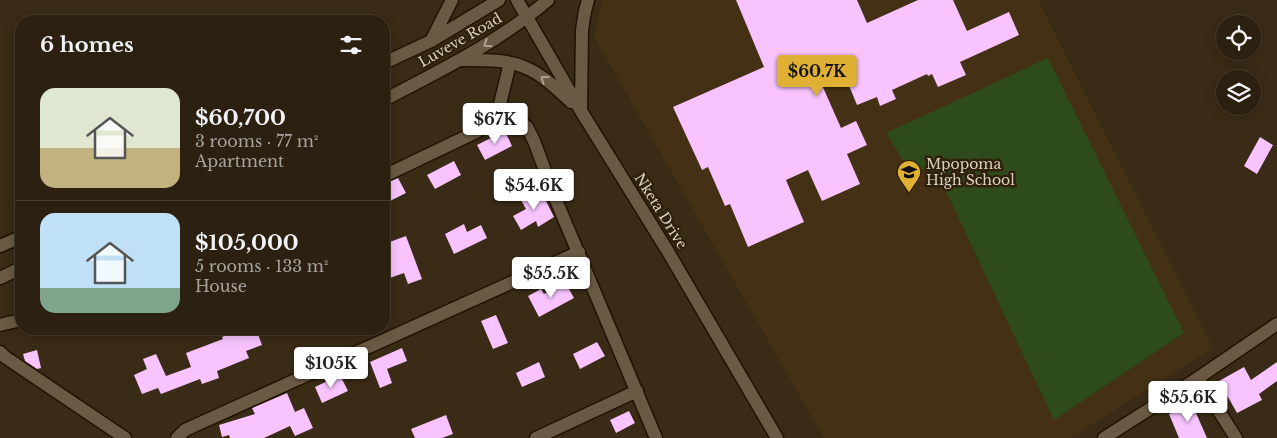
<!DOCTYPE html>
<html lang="en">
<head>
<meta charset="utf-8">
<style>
	body { margin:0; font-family:"Libre Baskerville",serif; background:#342819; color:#f1f3f6; height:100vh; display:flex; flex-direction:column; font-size:19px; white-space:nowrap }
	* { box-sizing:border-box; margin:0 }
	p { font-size:16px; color:#a6a39f }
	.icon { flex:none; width:28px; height:28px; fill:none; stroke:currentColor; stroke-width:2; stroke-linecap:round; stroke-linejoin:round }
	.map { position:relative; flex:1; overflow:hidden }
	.sheet { position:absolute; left:15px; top:15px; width:375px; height:320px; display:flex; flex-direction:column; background:#2c2010; border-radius:20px; box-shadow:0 2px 12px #0003,0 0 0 1px #483e30 }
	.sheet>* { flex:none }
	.controls { position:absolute; left:1216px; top:15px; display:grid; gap:10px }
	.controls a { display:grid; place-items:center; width:45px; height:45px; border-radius:50%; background:#2c2010; box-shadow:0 2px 12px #0003,0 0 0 1px #483e30; font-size:25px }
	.price { position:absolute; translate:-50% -42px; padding:0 11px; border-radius:5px; background:#fff; color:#222; font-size:16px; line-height:32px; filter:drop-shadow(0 1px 2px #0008) }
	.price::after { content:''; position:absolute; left:50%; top:30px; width:15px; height:11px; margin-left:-8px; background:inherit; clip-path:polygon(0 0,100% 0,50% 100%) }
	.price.selected { background:#e0b034; color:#111 }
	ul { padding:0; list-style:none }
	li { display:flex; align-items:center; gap:15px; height:125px; padding:0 25px }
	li+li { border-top:1px solid #483e30 }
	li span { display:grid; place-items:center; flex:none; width:140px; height:100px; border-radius:15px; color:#555 }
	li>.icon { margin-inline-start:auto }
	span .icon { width:60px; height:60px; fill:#fffc; stroke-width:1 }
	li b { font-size:21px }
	h2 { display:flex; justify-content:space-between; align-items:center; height:60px; padding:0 25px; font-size:21px }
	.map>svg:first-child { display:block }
	.built { fill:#443014 }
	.green { fill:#2e4b1b }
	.building { fill:#f8c3ff }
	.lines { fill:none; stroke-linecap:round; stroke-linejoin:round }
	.street-casing { stroke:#211301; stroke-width:15 }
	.secondary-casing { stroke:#211301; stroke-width:15 }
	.street { stroke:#6b5a43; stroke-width:12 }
	.secondary { stroke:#6b5a43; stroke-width:12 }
	.oneway { stroke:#aea190 }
	.labels { text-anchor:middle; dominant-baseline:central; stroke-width:5; stroke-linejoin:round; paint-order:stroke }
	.street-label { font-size:14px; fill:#dad0c3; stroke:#30210c }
	.poi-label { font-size:14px; fill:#dad0c3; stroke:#30210c; text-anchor:start }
</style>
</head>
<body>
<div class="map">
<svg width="1277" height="438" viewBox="0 0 1277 438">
	<rect width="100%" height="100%" fill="#3a2b16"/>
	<path class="built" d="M 602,0 L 1038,0 L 1213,348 L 1071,438 L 824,438 L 594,37 Z"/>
	<path class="green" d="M 1048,58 L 1184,333 L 1054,420 L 937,172 L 907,166 L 886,133 Z"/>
	<path class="building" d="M 736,0 L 857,0 L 867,23 L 918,0 L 953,0 L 967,31 L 1009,12 L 1019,35 L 960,62 L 966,75 L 938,87 L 932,74 L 928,76 L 927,74 L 892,90 L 896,99 L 880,106 L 877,97 L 857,105 L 841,66 L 818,76 L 841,128 L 856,121 L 867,145 L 847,154 L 860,184 L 822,201 L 808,170 L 786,180 L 804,222 L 748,247 L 730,204 L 725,206 L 708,167 L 702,170 L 673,107 L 764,67 Z
		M 505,131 L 512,146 L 485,160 L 477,145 Z
		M 1260,137 L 1273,145 L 1257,174 L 1244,166 Z
		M 454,161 L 461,175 L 435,189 L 427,175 Z
		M 398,178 L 406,193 L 384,204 L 384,184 Z
		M 540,189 L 554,217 L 538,227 L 536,221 L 521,230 L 513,216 L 526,209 L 521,200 Z
		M 464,224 L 467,232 L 481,225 L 487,238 L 454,254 L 445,234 Z
		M 406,236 L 422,279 L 408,284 L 404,273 L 384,280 L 384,244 Z
		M 565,282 L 574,298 L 539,317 L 528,296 L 541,289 L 544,294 Z
		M 496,315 L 508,343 L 493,349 L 481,321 Z
		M 241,329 L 256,329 L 262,345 L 246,351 L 249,358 L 217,371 L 219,378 L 202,384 L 200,379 L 161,394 L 158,388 L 142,394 L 134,375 L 147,369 L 143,359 L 156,354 L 166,376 L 191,367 L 186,353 L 223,339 L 222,337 Z
		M 597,342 L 605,356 L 580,369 L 573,354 Z
		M 402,348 L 407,361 L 387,369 L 392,383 L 380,388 L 370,362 Z
		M 37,350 L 41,368 L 37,369 L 25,361 L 23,354 Z
		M 539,362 L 545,377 L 522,387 L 516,373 Z
		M 1277,362 L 1277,381 L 1259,394 L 1262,400 L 1237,413 L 1219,381 L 1244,367 L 1251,380 Z
		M 340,375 L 348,391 L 322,403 L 315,387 Z
		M 287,393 L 295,412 L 304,408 L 313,428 L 295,436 L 290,426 L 264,438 L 230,438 L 229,435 L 222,437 L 219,425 L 255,414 L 252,408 Z
		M 1192,404 L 1207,438 L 1179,438 L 1169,414 Z
		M 629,411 L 635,423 L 616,433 L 610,420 Z
		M 446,415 L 453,434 L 442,438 L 415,438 L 411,429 Z"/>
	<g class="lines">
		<g class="street-casing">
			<path id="street" d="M 500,104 L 527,127 L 534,141 L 556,200 L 656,438
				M 384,176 L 478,131 L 492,116 L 500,104 L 510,63
				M 0,325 L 21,320
				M 0,352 L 5,357 L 125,438
				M 1198,378 L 1236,438
				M 177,438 L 185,430 L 579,252
				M 536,438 L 637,391
				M 1104,438 L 1198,378 L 1277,324"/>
		</g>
		<g class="secondary-casing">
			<path id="secondary" d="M 517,0 L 581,111 L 667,250 L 777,438
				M 431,41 L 452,0
				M 461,60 C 481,60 506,59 524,67 C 542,74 557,89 571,102
				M 384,63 L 431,41 L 499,0
				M 384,100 C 441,70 499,42 548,0
				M 581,109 L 582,30 L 585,11 L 588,0
				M 0,246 L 21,237
				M 0,278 L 21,268"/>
		</g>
		<use href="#street" class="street"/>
		<use href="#secondary" class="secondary"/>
	</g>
	<defs><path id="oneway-chevron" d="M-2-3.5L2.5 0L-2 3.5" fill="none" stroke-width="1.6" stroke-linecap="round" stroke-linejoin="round" transform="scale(1.25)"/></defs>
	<g class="oneway">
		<use href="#oneway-chevron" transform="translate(487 44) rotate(147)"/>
		<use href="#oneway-chevron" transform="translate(544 79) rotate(-144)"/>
	</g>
	<defs>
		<g id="school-pin" transform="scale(1.25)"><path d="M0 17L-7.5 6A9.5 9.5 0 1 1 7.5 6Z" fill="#e0b034" stroke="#30210c"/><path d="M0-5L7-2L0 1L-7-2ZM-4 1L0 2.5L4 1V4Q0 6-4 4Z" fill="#111"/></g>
	</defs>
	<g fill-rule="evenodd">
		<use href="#school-pin" x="909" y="172"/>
	</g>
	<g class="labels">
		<g class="street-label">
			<text transform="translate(460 40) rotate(-30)">Luveve Road</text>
			<text transform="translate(661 211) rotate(58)">Nketa Drive</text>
		</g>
		<g class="poi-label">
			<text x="926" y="164">Mpopoma<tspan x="926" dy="16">High School</tspan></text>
		</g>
	</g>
</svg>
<div class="controls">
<a><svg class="icon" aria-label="locate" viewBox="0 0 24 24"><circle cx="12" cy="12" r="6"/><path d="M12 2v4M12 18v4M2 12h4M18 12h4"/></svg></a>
<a><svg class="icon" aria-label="layers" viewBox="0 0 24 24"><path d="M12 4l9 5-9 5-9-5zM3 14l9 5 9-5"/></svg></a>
</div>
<b class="price selected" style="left:817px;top:97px">$60.7K</b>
<b class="price" style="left:495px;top:145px">$67K</b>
<b class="price" style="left:534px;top:211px">$54.6K</b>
<b class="price" style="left:551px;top:299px">$55.5K</b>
<b class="price" style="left:331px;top:389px">$105K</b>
<b class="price" style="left:1188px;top:423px">$55.6K</b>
<section class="sheet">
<h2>6 homes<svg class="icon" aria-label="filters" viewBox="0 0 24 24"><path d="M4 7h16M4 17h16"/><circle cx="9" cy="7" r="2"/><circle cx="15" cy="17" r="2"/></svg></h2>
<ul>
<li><span style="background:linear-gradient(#dfe7d0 60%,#c2b280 0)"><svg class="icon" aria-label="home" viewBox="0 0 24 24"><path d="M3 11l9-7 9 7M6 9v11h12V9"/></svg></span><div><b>$60,700</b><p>3 rooms · 77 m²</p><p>Apartment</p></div></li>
<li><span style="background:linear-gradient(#bfe0f5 75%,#7fa58c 0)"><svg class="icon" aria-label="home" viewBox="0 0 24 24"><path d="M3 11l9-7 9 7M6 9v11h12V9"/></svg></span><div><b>$105,000</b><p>5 rooms · 133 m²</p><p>House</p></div></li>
</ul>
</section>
</div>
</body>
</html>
